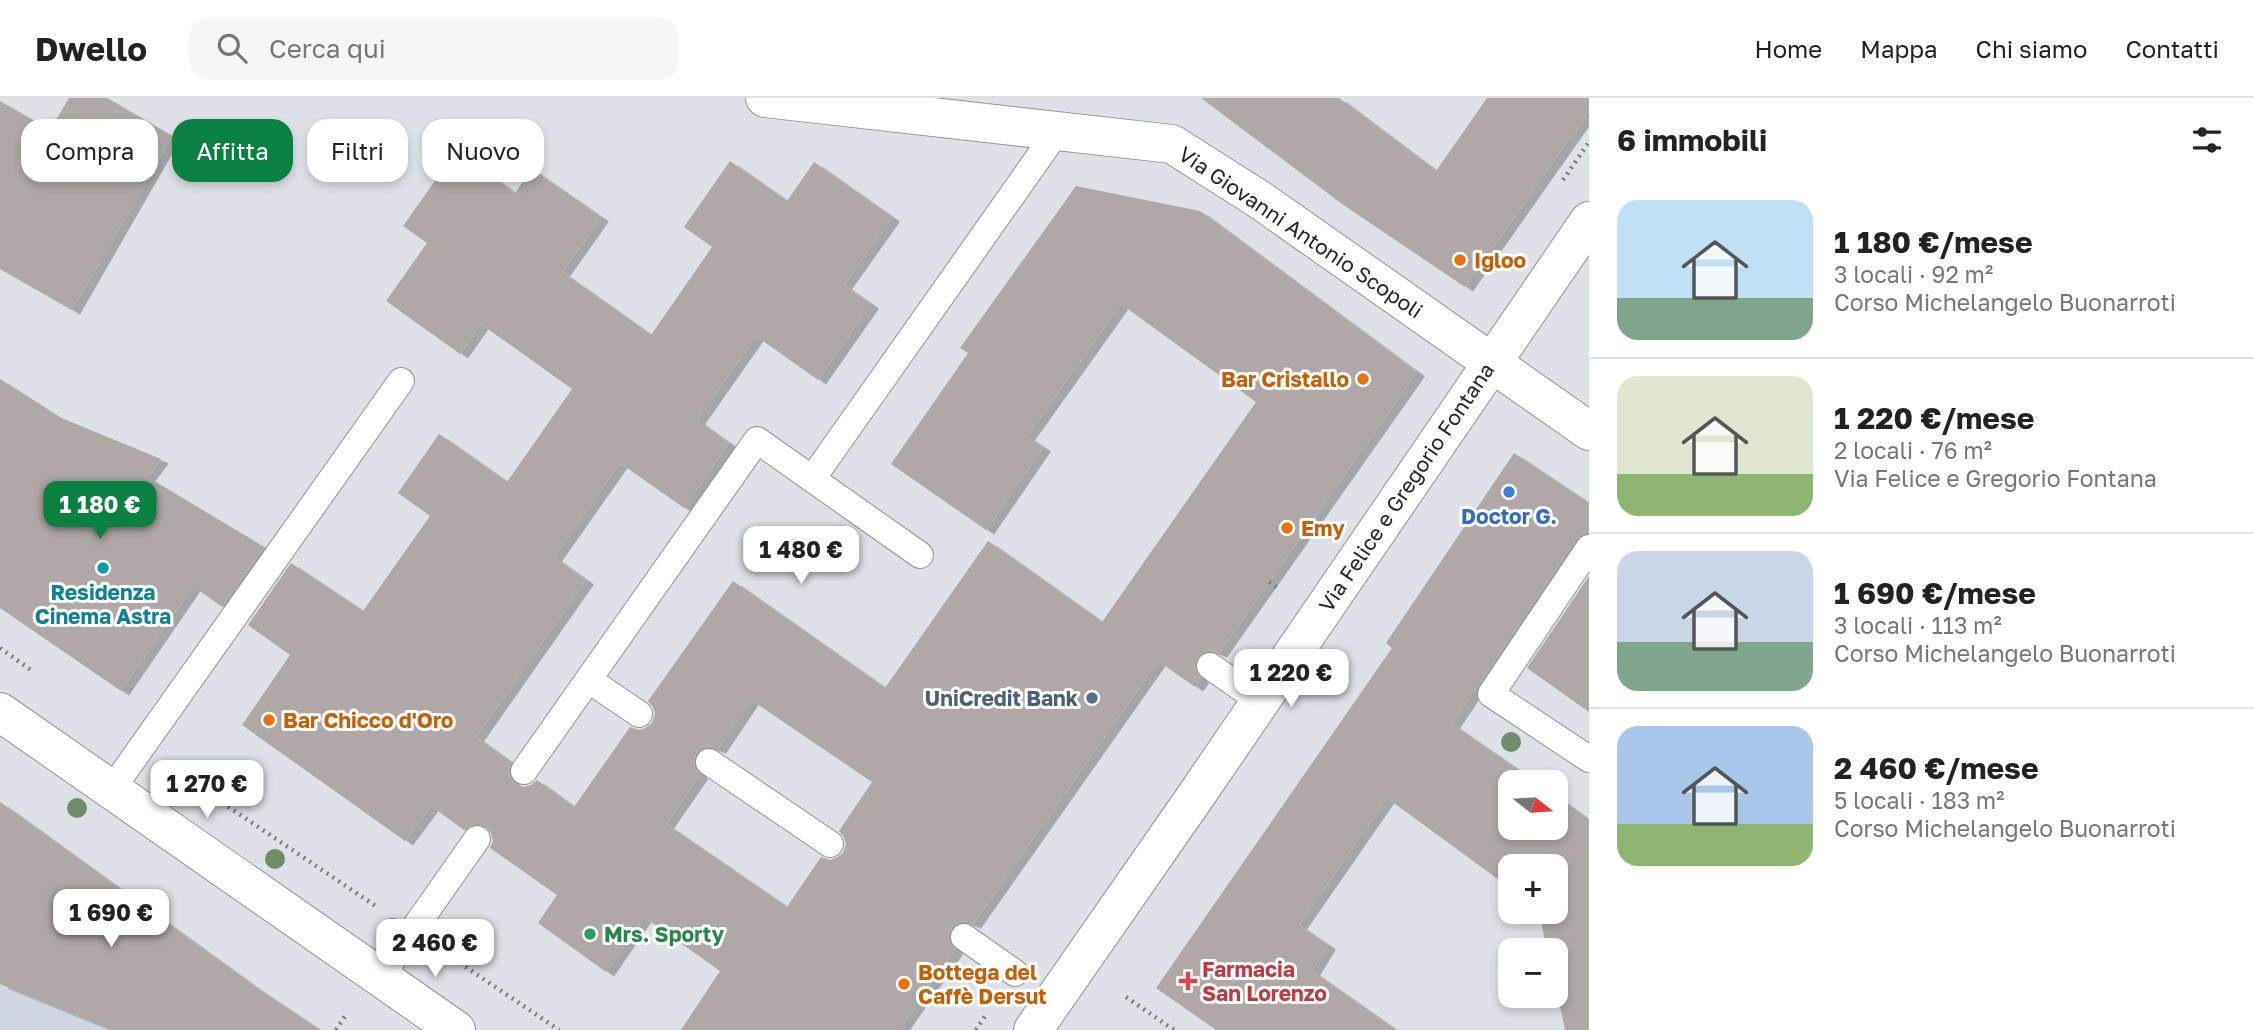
<!DOCTYPE html>
<html lang="it">
<head>
<meta charset="utf-8">
<style>
	body { margin:0; font-family:"Golos Text",sans-serif; background:#f6f6f6; color:#222; height:100vh; display:flex; flex-direction:column; font-size:26px; white-space:nowrap }
	* { box-sizing:border-box; margin:0 }
	p { font-size:23px; color:#767676 }
	.icon { flex:none; width:38px; height:38px; fill:none; stroke:currentColor; stroke-width:2; stroke-linecap:round; stroke-linejoin:round }
	.map { position:relative; flex:1; overflow:hidden }
	.panel { display:flex; flex-direction:column; background:#fff; width:665px }
	.panel>* { flex:none }
	.top-card { position:absolute; left:21px; top:21px; width:665px; height:63px; display:flex; gap:14px }
	.needle { width:46px; rotate:107deg }
	.controls { position:absolute; left:1498px; top:672px; display:grid; gap:14px }
	.controls a { display:grid; place-items:center; width:70px; height:70px; border-radius:14px; background:#fff; box-shadow:0 4px 10px #0003; font-size:35px }
	.price { position:absolute; translate:-50% -60px; padding:0 16px; border-radius:14px; background:#fff; color:#222; font-size:23px; line-height:46px; filter:drop-shadow(0 2px 4px #0008) }
	.price::after { content:''; position:absolute; left:50%; top:42px; width:21px; height:16px; margin-left:-10px; background:inherit; clip-path:polygon(0 0,100% 0,50% 100%) }
	.price.active { background:#0b8043; color:#fff }
	ul { padding:0; list-style:none }
	li { display:flex; align-items:center; gap:21px; height:175px; padding:0 28px }
	li+li { border-top:2px solid #e0e0e0 }
	li span { display:grid; place-items:center; flex:none; width:196px; height:140px; border-radius:21px; color:#555 }
	li>.icon { margin-inline-start:auto }
	span .icon { width:84px; height:84px; fill:#fffc; stroke-width:1 }
	li b { font-size:30px }
	h2 { display:flex; justify-content:space-between; align-items:center; height:84px; padding:0 28px; font-size:30px }
	.tag { padding:0 24px; border-radius:21px; background:#fff; box-shadow:0 4px 10px #0003; font-size:24px; line-height:63px }
	.tag.active { background:#0b8043; color:#fff }
	header { display:flex; align-items:center; gap:42px; box-sizing:border-box; height:98px; padding:0 35px; background:#fff; border-bottom:2px solid #e0e0e0 }
	header strong { font-size:33px }
	nav { display:flex; gap:38px; margin-inline-start:auto; font-size:24px }
	.search { width:490px; height:63px; background:#f6f6f6; display:flex; align-items:center; gap:18px; box-sizing:border-box; padding:0 24px; border-radius:21px; color:#767676; font-size:26px }
	main { display:flex; flex:1; min-height:0 }
	.map>svg:first-child { display:block }
	.built { fill:#cfd6e2 }
	.building { fill:#afa8a6; fill-rule:evenodd; filter:url(#shadow) }
	.lines { fill:none; stroke-linecap:round; stroke-linejoin:round }
	.lane-casing { stroke:#8f9298; stroke-width:28 }
	.street-casing { stroke:#8f9298; stroke-width:40 }
	.secondary-casing { stroke:#8f9298; stroke-width:40 }
	.path { stroke:#7a7c80; stroke-width:4.5; stroke-dasharray:2 5; stroke-linecap:butt }
	.lane { stroke:#fff; stroke-width:26 }
	.street { stroke:#fff; stroke-width:38 }
	.secondary { stroke:#fff; stroke-width:38 }
	.tree { fill:#708c6b }
	.food-dot { fill:#e8710a; stroke:#fff; stroke-width:2.5 }
	.shop-dot { fill:#3f7fe0; stroke:#fff; stroke-width:2.5 }
	.culture-dot { fill:#0f9aa8; stroke:#fff; stroke-width:2.5 }
	.service-dot { fill:#5c6f8a; stroke:#fff; stroke-width:2.5 }
	.leisure-dot { fill:#2e9e5b; stroke:#fff; stroke-width:2.5 }
	.health-dot { fill:#e0444e; stroke:#fff; stroke-width:2.5 }
	.labels { text-anchor:middle; dominant-baseline:central; stroke-width:6; stroke-linejoin:round; paint-order:stroke }
	.street-label { font-size:21px; fill:#232426; stroke:#fff }
	.food-label { font-size:21px; font-weight:bold; fill:#c56008; stroke:#fff; text-anchor:start }
	.shop-label { font-size:21px; font-weight:bold; fill:#366cbe; stroke:#fff }
	.culture-label { font-size:21px; font-weight:bold; fill:#0d838f; stroke:#fff }
	.service-label { font-size:21px; font-weight:bold; fill:#4e5e75; stroke:#fff; text-anchor:end }
	.leisure-label { font-size:21px; font-weight:bold; fill:#27864d; stroke:#fff; text-anchor:start }
	.health-label { font-size:21px; font-weight:bold; fill:#be3a42; stroke:#fff; text-anchor:start }
</style>
</head>
<body>
<header>
<strong>Dwello</strong>
<div class="search"><svg class="icon" aria-label="search" viewBox="0 0 24 24"><circle cx="10" cy="10" r="6"/><path d="M15 15l6 6"/></svg>Cerca qui</div>
<nav><a>Home</a><a>Mappa</a><a>Chi siamo</a><a>Contatti</a></nav>
</header>
<main>
<div class="map">
<svg width="1589" height="932" viewBox="0 0 1589 932">
	<defs>
		<filter id="shadow"><feDropShadow dx="8" dy="4.5" stdDeviation="0" flood-color="#0004"/></filter>
	</defs>
	<rect width="100%" height="100%" fill="#dee1e7"/>
	<path class="built" d="M 0,885 L 113,932 L 0,932 Z"/>
	<path class="building" d="M 69,0 L 107,0 L 172,38 L 72,212 L 0,171 L 0,3 L 50,32 Z
		M 1201,0 L 1339,0 L 1436,73 L 1487,0 L 1589,0 L 1589,13 L 1465,189 L 1342,106 Z
		M 456,53 L 515,95 L 532,71 L 601,119 L 562,174 L 651,237 L 712,149 L 684,129 L 730,63 L 787,103 L 814,64 L 892,119 L 844,187 L 871,206 L 818,282 L 756,238 L 697,322 L 729,345 L 684,410 L 620,365 L 554,459 L 586,482 L 476,639 L 511,664 L 508,672 L 510,680 L 514,685 L 523,689 L 531,687 L 537,682 L 574,709 L 630,629 L 639,632 L 645,630 L 652,625 L 655,616 L 653,609 L 648,603 L 733,483 L 885,590 L 988,443 L 1102,524 L 1256,304 L 1121,206 L 1027,338 L 1043,349 L 986,432 L 891,366 L 968,255 L 960,250 L 1076,88 L 1200,113 L 1417,274 L 1219,555 L 1211,552 L 1203,554 L 1198,558 L 1194,567 L 1196,575 L 1201,581 L 1195,589 L 1158,563 L 973,826 L 965,823 L 958,824 L 952,829 L 948,838 L 950,846 L 955,852 L 899,932 L 681,932 L 720,873 L 644,819 L 606,874 L 538,825 L 557,797 L 490,750 L 493,743 L 491,735 L 485,728 L 478,725 L 471,727 L 464,732 L 431,708 L 405,743 L 242,627 L 290,557 L 248,527 L 291,465 L 363,513 L 430,418 L 398,395 L 439,336 L 507,384 L 572,291 L 481,226 L 460,256 L 386,203 L 427,145 L 403,128 ZM 751,602 L 872,684 L 839,733 L 844,739 L 846,746 L 843,755 L 836,760 L 830,762 L 821,759 L 787,809 L 666,726 L 700,677 L 695,671 L 693,664 L 696,655 L 709,648 L 718,651 Z
		M 0,281 L 59,319 L 161,361 L 147,379 L 264,449 L 222,509 L 193,488 L 121,593 L 0,510 Z
		M 1514,355 L 1589,405 L 1589,434 L 1581,436 L 1576,441 L 1452,626 L 1536,684 L 1510,684 L 1510,730 L 1556,730 L 1556,698 L 1589,722 L 1589,932 L 1565,932 L 1556,889 L 1556,852 L 1547,852 L 1539,814 L 1556,814 L 1556,768 L 1510,768 L 1510,790 L 1387,700 L 1299,827 L 1328,847 L 1312,873 L 1396,932 L 1216,932 L 1156,890 L 1392,550 L 1386,545 Z
		M 1589,478 L 1589,614 L 1527,570 Z
		M 0,704 L 257,890 L 320,932 L 113,932 L 0,886 Z"/>
	<g class="lines">
		<g class="lane-casing">
			<path id="lane" d="M 812,381 L 1058,32
				M 1589,450 L 1491,596 L 1589,661
				M 1210,568 L 1260,603
				M 589,582 L 639,616
				M 709,664 L 830,746
				M 524,673 L 757,342 L 920,457
				M 112,691 L 401,283
				M 964,839 L 1015,875
				M 380,879 L 477,741"/>
		</g>
		<g class="street-casing">
			<path id="street" d="M 765,0 L 1172,46 L 1260,102 L 1589,333"/>
		</g>
		<g class="secondary-casing">
			<path id="secondary" d="M 0,614 L 456,932
				M 1033,932 L 1193,702 L 1589,123"/>
		</g>
		<path class="path" d="M 1563,82 L 1589,44
			M 1269,484 L 1278,490
			M 0,550 L 31,572
			M 199,689 L 377,809
			M 448,857 L 559,932
			M 1126,899 L 1174,932
			M 336,932 L 347,915
			M 976,932 L 985,918"/>
		<use href="#lane" class="lane"/>
		<use href="#street" class="street"/>
		<use href="#secondary" class="secondary"/>
	</g>
	<g class="tree">
		<circle cx="1511" cy="644" r="10"/>
		<circle cx="77" cy="710" r="10"/>
		<circle cx="275" cy="761" r="10"/>
		<circle cx="392" cy="830" r="10"/>
	</g>
	<g class="food-dot">
		<circle cx="1460" cy="162" r="7"/>
		<circle cx="1363" cy="281" r="7"/>
		<circle cx="1287" cy="430" r="7"/>
		<circle cx="269" cy="622" r="7"/>
		<circle cx="904" cy="886" r="7"/>
	</g>
	<circle class="shop-dot" cx="1509" cy="394" r="7"/>
	<circle class="culture-dot" cx="103" cy="470" r="7"/>
	<circle class="service-dot" cx="1092" cy="600" r="7"/>
	<circle class="leisure-dot" cx="590" cy="836" r="7"/>
	<path class="health-dot" d="M1184.5 872.5h7v7h7v7h-7v7h-7v-7h-7v-7h7z"/>
	<g class="labels">
		<g class="street-label">
			<text transform="translate(1301 134) rotate(34)">Via Giovanni Antonio Scopoli</text>
			<text transform="translate(1406 389) rotate(-56)">Via Felice e Gregorio Fontana</text>
		</g>
		<g class="food-label">
			<text x="1474" y="162">Igloo</text>
			<text x="1349" y="281" text-anchor="end">Bar Cristallo</text>
			<text x="1301" y="430">Emy</text>
			<text x="283" y="622">Bar Chicco d'Oro</text>
			<text x="918" y="874">Bottega del<tspan x="918" dy="24">Caffè Dersut</tspan></text>
		</g>
		<g class="shop-label">
			<text x="1509" y="418">Doctor G.</text>
		</g>
		<g class="culture-label">
			<text x="103" y="494">Residenza<tspan x="103" dy="24">Cinema Astra</tspan></text>
		</g>
		<g class="service-label">
			<text x="1078" y="600">UniCredit Bank</text>
		</g>
		<g class="leisure-label">
			<text x="604" y="836">Mrs. Sporty</text>
		</g>
		<g class="health-label">
			<text x="1202" y="871">Farmacia<tspan x="1202" dy="24">San Lorenzo</tspan></text>
		</g>
	</g>
</svg>
<div class="controls">
<a><svg class="needle" viewBox="-14 -14 28 28"><path d="M0-13l5 13h-10z" fill="#e53935"/><path d="M0 13l5-13h-10z" fill="#767676"/></svg></a>
<a>+</a>
<a>−</a>
</div>
<b class="price active" style="left:100px;top:443px">1 180 €</b>
<b class="price" style="left:801px;top:488px">1 480 €</b>
<b class="price" style="left:1291px;top:611px">1 220 €</b>
<b class="price" style="left:207px;top:722px">1 270 €</b>
<b class="price" style="left:111px;top:851px">1 690 €</b>
<b class="price" style="left:435px;top:881px">2 460 €</b>
<div class="top-card">
<a class="tag">Compra</a>
<a class="tag active">Affitta</a>
<a class="tag">Filtri</a>
<a class="tag">Nuovo</a>
</div>
</div>
<section class="panel">
<h2>6 immobili<svg class="icon" aria-label="filters" viewBox="0 0 24 24"><path d="M4 7h16M4 17h16"/><circle cx="9" cy="7" r="2"/><circle cx="15" cy="17" r="2"/></svg></h2>
<ul>
<li><span style="background:linear-gradient(#bfe0f5 70%,#7fa58c 0)"><svg class="icon" aria-label="home" viewBox="0 0 24 24"><path d="M3 11l9-7 9 7M6 9v11h12V9"/></svg></span><div><b>1 180 €/mese</b><p>3 locali · 92 m²</p><p>Corso Michelangelo Buonarroti</p></div></li>
<li><span style="background:linear-gradient(#dfe7d0 70%,#8fb573 0)"><svg class="icon" aria-label="home" viewBox="0 0 24 24"><path d="M3 11l9-7 9 7M6 9v11h12V9"/></svg></span><div><b>1 220 €/mese</b><p>2 locali · 76 m²</p><p>Via Felice e Gregorio Fontana</p></div></li>
<li><span style="background:linear-gradient(#c9d6e8 65%,#7fa58c 0)"><svg class="icon" aria-label="home" viewBox="0 0 24 24"><path d="M3 11l9-7 9 7M6 9v11h12V9"/></svg></span><div><b>1 690 €/mese</b><p>3 locali · 113 m²</p><p>Corso Michelangelo Buonarroti</p></div></li>
<li><span style="background:linear-gradient(#a9c7e8 70%,#8fb573 0)"><svg class="icon" aria-label="home" viewBox="0 0 24 24"><path d="M3 11l9-7 9 7M6 9v11h12V9"/></svg></span><div><b>2 460 €/mese</b><p>5 locali · 183 m²</p><p>Corso Michelangelo Buonarroti</p></div></li>
</ul>
</section>
</main>
</body>
</html>
